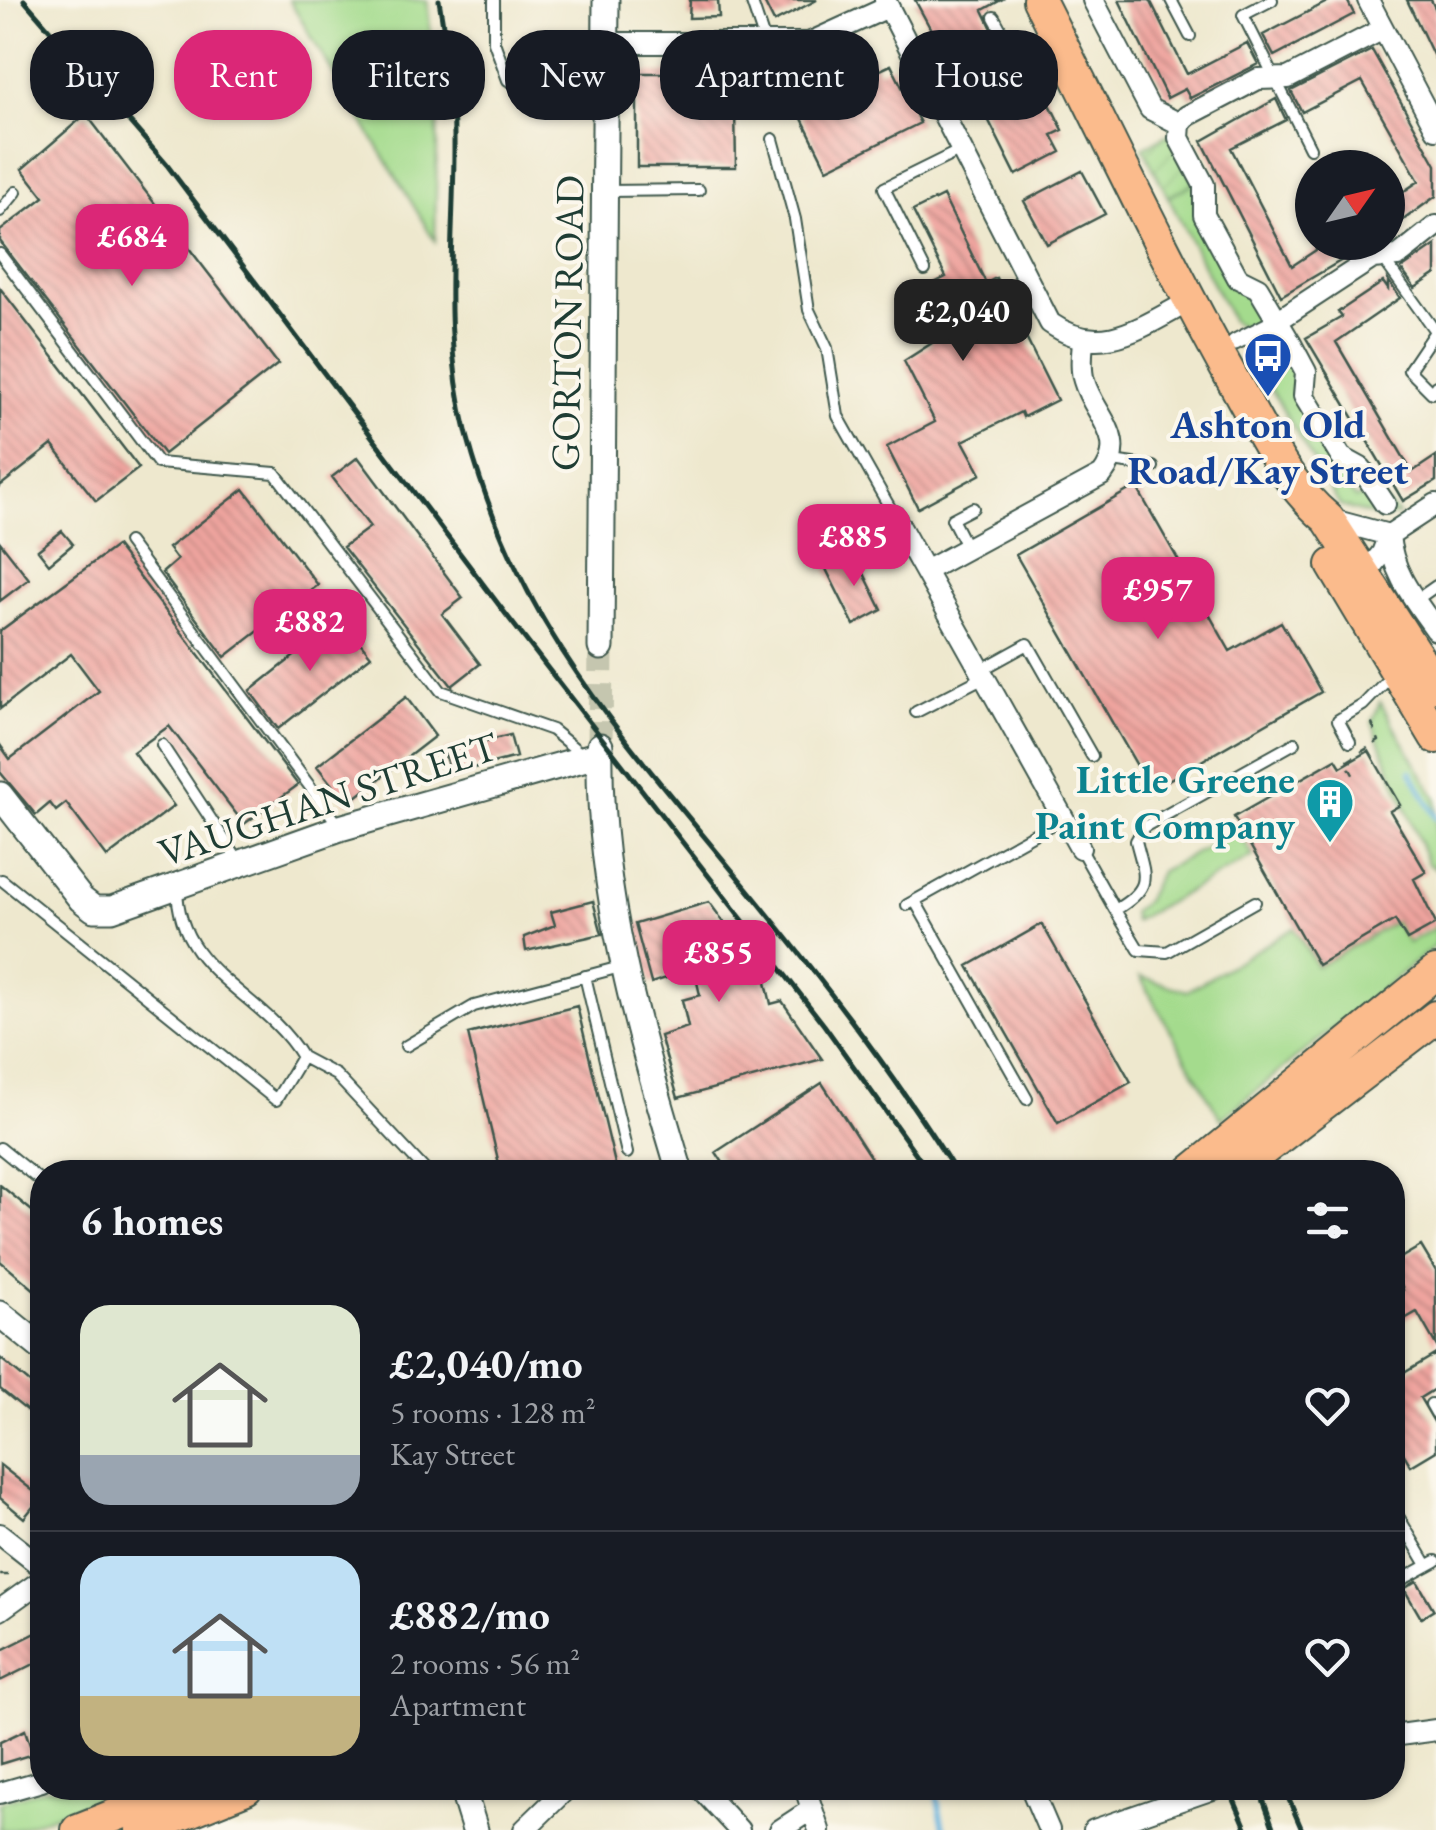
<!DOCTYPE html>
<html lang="en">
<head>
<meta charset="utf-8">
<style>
	body { margin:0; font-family:"EB Garamond",serif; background:#20242c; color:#f1f3f6; height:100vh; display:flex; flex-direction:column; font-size:38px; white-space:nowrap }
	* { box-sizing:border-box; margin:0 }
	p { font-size:32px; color:#9ea1a6 }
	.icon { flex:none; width:55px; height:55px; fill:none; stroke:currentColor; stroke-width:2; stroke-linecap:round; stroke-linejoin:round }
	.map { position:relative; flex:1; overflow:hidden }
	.drawer { position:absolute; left:30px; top:1160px; width:1375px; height:640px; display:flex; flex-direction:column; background:#171b24; border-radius:40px; box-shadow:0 2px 8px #0004 }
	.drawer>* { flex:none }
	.guide { position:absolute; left:30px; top:30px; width:1378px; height:90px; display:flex; gap:20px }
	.needle { width:65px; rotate:56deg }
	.tools { position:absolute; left:1295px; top:150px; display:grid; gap:20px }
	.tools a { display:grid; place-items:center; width:110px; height:110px; border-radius:50%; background:#171b24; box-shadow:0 2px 8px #0004; font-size:50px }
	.price { position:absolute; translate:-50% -85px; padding:0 22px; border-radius:20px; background:#db2777; color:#fff; font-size:32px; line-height:65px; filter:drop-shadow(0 2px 5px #0008) }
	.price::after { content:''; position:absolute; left:50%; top:60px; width:30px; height:22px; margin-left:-15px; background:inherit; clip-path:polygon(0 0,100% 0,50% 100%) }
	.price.active { background:#222; color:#fff }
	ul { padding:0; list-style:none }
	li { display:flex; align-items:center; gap:30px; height:250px; padding:0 50px }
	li+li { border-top:2px solid #363941 }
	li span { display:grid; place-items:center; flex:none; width:280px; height:200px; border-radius:30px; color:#555 }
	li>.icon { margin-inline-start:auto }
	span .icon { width:120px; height:120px; fill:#fffc; stroke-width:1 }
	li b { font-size:42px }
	h2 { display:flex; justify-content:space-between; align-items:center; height:120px; padding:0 50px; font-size:42px }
	.chip { padding:0 35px; border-radius:40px; background:#171b24; box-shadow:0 2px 8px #0004; font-size:35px; line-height:90px }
	.chip.active { background:#db2777; color:#fff }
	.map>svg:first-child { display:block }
	.grass { fill:#a4db8d; stroke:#628c60; stroke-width:2.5 }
	.garden { fill:url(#garden-furrows); stroke:#628c60; stroke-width:2.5 }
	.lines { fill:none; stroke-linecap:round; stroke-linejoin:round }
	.stream { stroke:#62b2dd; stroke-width:5 }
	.building { fill:url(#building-back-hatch) }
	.tertiary-tunnel { stroke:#c5c6af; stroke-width:25; stroke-dasharray:25 12; stroke-linecap:butt }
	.service-casing { stroke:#3e574b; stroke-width:14 }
	.pedestrian-casing { stroke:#3e574b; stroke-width:19 }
	.minor-casing { stroke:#3e574b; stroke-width:24 }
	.tertiary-casing { stroke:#3e574b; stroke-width:29 }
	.trunk-casing { stroke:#3e574b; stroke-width:36 }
	.path { stroke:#3e574b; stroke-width:2.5; stroke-dasharray:8 8; stroke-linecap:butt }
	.service { stroke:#fff; stroke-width:10 }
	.pedestrian { stroke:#fff; stroke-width:15 }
	.minor { stroke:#fff; stroke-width:20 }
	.tertiary { stroke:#fff; stroke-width:25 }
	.trunk { stroke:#fbbb8c; stroke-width:32 }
	.rail { stroke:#1f3d34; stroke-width:5 }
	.labels { text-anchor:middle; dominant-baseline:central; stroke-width:8; stroke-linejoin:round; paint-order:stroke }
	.street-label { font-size:40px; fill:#1f3d34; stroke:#fbf7ec }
	.transit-label { font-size:40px; font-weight:bold; fill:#164399; stroke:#fbf7ec }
	.culture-label { font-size:40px; font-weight:bold; fill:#0d838f; stroke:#fbf7ec; text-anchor:end }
</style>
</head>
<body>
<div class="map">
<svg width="1436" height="1830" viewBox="0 0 1436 1830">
	<defs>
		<pattern id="garden-furrows" width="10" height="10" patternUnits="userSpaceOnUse" patternTransform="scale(2.5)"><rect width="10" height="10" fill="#a4db8d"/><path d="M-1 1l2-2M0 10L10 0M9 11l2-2" fill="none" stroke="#8dbd7a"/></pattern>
		<pattern id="building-back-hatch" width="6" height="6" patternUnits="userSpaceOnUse" patternTransform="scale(2.5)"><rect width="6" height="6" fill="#efa49f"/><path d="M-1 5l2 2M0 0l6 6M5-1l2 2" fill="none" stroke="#c18782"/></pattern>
	</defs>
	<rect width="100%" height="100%" fill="#fbf7ec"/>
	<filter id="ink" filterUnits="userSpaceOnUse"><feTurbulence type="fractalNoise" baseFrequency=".01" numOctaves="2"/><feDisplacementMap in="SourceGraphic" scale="20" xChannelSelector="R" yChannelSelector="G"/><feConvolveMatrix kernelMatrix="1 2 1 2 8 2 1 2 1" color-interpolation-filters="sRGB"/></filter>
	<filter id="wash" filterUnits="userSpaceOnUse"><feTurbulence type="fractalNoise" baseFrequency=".0048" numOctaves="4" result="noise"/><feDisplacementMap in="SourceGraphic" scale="40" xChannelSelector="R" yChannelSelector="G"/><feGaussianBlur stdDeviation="2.25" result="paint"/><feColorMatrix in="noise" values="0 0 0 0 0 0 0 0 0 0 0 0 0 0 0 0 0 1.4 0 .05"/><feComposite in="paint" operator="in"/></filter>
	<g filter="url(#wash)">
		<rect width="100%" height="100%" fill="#eee8ce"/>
		<path class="grass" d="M 289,0 L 427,0 L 438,99 L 435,241 Z
			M 1195,182 L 1196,214 L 1234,288 L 1252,294 L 1267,319 L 1246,329 L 1232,321 L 1168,197 Z
			M 1284,351 L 1298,374 L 1298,400 L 1338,467 L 1353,475 L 1348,488 L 1355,498 C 1370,493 1390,502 1398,515 L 1382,518 L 1340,506 L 1263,376 L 1266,362 Z
			M 1380,702 L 1436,798 L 1436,869 L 1428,864 L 1372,722 Z
			M 1238,831 L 1253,856 L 1134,921 L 1132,912 L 1145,901 L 1160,872 Z
			M 1395,922 L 1408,943 L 1436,927 L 1436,945 L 1221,1119 L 1140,977 L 1187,991 L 1294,928 L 1317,967 Z
			M 48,1788 L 126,1788 L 15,1830 L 0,1830 L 0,1802 Z"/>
		<path class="garden" d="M 1169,134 L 1195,182 L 1168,197 L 1143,148 Z"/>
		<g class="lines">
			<path class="stream" d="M 1411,771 L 1436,818
				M 935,1788 L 944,1830"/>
		</g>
		<g id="blocks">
			<path class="building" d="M 690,0 L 718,0 L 719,17 L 689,18 Z
				M 763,0 L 817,0 L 774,22 Z
				M 915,0 L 1001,0 L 983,10 L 1002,50 L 955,74 Z
				M 1119,0 L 1150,0 L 1187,74 L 1247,43 L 1258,64 L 1190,98 L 1185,89 L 1167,98 Z
				M 1331,0 L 1347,0 L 1354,14 L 1274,56 L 1263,35 Z
				M 1407,0 L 1431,0 L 1436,10 L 1436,61 Z
				M 864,43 L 878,71 L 891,65 L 920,123 L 827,169 L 780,74 L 797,66 L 801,74 Z
				M 1372,50 L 1436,165 L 1436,196 L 1388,231 L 1388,202 L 1419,181 L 1362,81 L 1302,112 L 1291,91 Z
				M 1016,63 L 1025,80 L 1035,75 L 1063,130 L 1052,135 L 1061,152 L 1016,175 L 971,85 Z
				M 637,73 L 721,73 L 721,107 L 735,107 L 736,167 L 637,167 Z
				M 1276,99 L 1286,120 L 1231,148 L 1292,266 L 1328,242 L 1362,242 L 1364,247 L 1281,296 L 1202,141 Z
				M 86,114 L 278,364 L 164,454 L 0,241 L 0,231 L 44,197 L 22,169 Z
				M 1082,171 L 1105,214 L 1047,244 L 1024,201 Z
				M 943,196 L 986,283 L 996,278 L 1057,400 L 1023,417 L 1021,412 L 963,441 L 981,474 L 918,508 L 887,447 L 935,422 L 904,361 L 932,343 L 908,296 L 946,277 L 913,211 Z
				M 1436,245 L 1436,274 L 1415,288 L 1401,269 Z
				M 1388,280 L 1400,298 L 1336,342 L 1412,472 L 1436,456 L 1436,481 L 1403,501 L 1306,338 L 1342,317 L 1338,312 L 1383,282 L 1388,289 Z
				M 0,288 L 139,468 L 96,501 L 52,445 L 0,486 Z
				M 358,457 L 463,598 L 442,614 L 480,664 L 452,686 L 343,547 L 370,527 L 332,477 Z
				M 1136,486 L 1230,651 L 1281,622 L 1321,692 L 1151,790 L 1016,555 Z
				M 244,489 L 318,585 L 225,657 L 162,573 L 177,560 L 168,548 Z
				M 62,531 L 73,544 L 49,564 L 38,550 Z
				M 0,542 L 29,579 L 0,601 Z
				M 116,546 L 298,785 L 244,824 L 169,726 L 133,752 L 174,806 L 107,857 L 66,803 L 56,811 L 50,803 L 36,815 L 0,772 L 0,745 L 10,759 L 99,691 L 71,654 L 0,709 L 0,631 Z
				M 854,553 L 882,610 L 854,625 L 825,567 Z
				M 341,619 L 371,656 L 278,729 L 250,691 Z
				M 406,697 L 435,736 L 347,804 L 317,766 Z
				M 510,735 L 516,757 L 450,774 L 444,751 Z
				M 1369,751 L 1400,805 L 1390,811 L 1426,872 L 1414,879 L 1436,924 L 1407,940 L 1395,920 L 1318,965 L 1234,817 L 1336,759 L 1341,767 Z
				M 593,901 L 602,934 L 526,951 L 524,937 L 555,925 L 551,912 Z
				M 709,902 L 765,978 L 771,1004 L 782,1001 L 822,1059 L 678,1098 L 660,1036 L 688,1027 L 682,1000 L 700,995 L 694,969 L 651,983 L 635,924 Z
				M 1042,924 L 1131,1082 L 1058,1123 L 968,966 Z
				M 577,1006 L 617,1172 L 501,1172 L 468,1034 Z
				M 822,1083 L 880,1172 L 729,1172 L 716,1152 Z
				M 0,1185 L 42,1219 L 42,1296 L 0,1261 Z
				M 1421,1246 L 1436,1271 L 1436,1345 L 1417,1312 L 1392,1326 L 1392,1296 L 1403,1290 L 1392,1263 Z
				M 1392,1353 L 1404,1373 L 1436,1354 L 1436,1388 L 1420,1398 L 1436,1425 L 1436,1451 L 1411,1466 L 1392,1435 Z
				M 0,1358 L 42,1393 L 42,1423 L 0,1389 Z
				M 0,1465 L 41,1497 L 24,1518 L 0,1498 Z
				M 1417,1581 L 1434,1610 L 1421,1618 L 1404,1589 Z
				M 42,1630 L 42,1660 L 0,1681 L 0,1651 Z
				M 25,1730 L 33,1754 L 0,1764 L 0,1742 Z"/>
		</g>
	</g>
	<g filter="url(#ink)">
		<use href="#blocks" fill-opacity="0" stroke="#3e574b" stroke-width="2.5"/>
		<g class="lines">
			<path class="tertiary-tunnel" d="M 600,746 L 601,647"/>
			<g class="service-casing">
				<path id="service" d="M 494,0 L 494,42 L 508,80 L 542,95 L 606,102
					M 751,0 L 765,42
					M 1171,0 L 1190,36
					M 1272,0 L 1243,15 L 1310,148
					M 934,94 L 1014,54 L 994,17
					M 773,139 L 795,219 L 809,310 L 827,348 L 838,416 L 894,515
					M 606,191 L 699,190
					M 0,211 L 16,192
					M 1371,242 L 1435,331
					M 0,254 L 158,463 L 275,473 L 441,691 L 552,730 L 585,757
					M 925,270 L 884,188 L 961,150
					M 1436,330 L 1409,370 L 1432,393 L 1436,386
					M 1113,461 L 1153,467
					M 128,542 L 340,827
					M 967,548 L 952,519 L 973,508
					M 1416,600 L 1436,586
					M 981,670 L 1028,644 L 1092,756
					M 916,712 L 984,677
					M 1350,742 L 1338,720 L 1363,705 L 1391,676
					M 162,745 L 239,862
					M 1080,848 L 1115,910 C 1154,887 1145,877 1136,841 L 1144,827 L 1295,743
					M 2,880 L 276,1100 L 302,1057 C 263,991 177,974 177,886
					M 915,901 L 1027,1099
					M 907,905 L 1063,818
					M 1115,910 L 1139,950 L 1167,952 L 1255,902
					M 585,976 L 627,1153
					M 406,1046 L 474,1006 L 624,966
					M 302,1057 L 336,1075 L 425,1170
					M 0,1148 L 42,1182
					M 1431,1404 L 1436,1413
					M 1392,1506 L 1427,1565
					M 1392,1585 L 1436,1561"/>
			</g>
			<g class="pedestrian-casing">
				<path id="pedestrian" d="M 1235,342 L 1277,321"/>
			</g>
			<g class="minor-casing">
				<path id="minor" d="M 885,0 L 1050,323 C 1101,359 1141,327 1190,301
					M 1093,0 L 1150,109 L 1180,124 L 1179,138 L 1204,185 L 1204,215 L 1238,278 L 1258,288 L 1290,342 L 1306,372 L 1304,396 L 1341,457 L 1361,468 L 1385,504
					M 1368,0 L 1436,129
					M 606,43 L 809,43 L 888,7
					M 1180,124 L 1187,116 L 1258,79 L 1288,78 L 1383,29
					M 1277,321 L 1373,258 L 1398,256 L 1436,226
					M 894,516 L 1080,848
					M 1329,519 L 1389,535
					M 1389,535 C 1392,573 1415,600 1436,630
					M 925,571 L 1102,475 C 1130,438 1094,416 1084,381 C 1080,369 1082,353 1083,341
					M 1365,574 L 1382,553 L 1389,535 L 1436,504
					M 0,1534 L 42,1567
					M 0,1610 L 42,1580
					M 1392,1736 L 1436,1730
					M 700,1788 L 739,1830
					M 805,1788 L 819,1830
					M 1031,1788 L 1049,1830
					M 0,1793 L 42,1781
					M 524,1830 L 567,1788
					M 780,1830 L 812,1809
					M 1094,1830 L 1216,1788"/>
			</g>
			<g class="tertiary-casing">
				<path id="tertiary" d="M 601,647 L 606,0
					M 600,746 C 597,891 639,1035 680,1172
					M 0,795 L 81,899 L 94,909 L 112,909 L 340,828 L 600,754
					M 0,1314 L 42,1348
					M 462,1788 L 475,1830"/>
			</g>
			<g class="trunk-casing">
				<path id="trunk" d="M 1039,0 C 1102,125 1162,252 1230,375 C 1259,425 1283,482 1328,519 L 1436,686
					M 1333,565 L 1436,737
					M 1191,1172 L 1436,972
					M 1234,1172 L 1436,1017
					M 78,1830 L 184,1788
					M 142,1830 L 246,1788"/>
			</g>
			<path class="path" d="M 1252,365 L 1271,353
				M 1361,752 L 1379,741 L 1370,719
				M 1354,757 L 1346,762 L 1356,780
				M 0,1575 L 13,1575"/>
			<use href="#service" class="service"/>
			<use href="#pedestrian" class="pedestrian"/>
			<use href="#minor" class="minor"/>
			<use href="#tertiary" class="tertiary"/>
			<use href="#trunk" class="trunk"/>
			<path class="rail" d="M 24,0 L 167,165 L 508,617 L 824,1025 L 929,1172
				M 439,0 C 446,44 454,91 454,135 C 455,241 440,329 467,435 C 517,623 617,730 736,875 C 814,970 891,1068 956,1172
				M 1229,1788 L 1247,1830
				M 1259,1788 L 1274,1830
				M 1284,1788 L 1302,1830"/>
		</g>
	</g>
	<defs>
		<g id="bus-pin" transform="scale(2.5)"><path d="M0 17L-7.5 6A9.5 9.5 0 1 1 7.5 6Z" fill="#1a4fb4" stroke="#fbf7ec"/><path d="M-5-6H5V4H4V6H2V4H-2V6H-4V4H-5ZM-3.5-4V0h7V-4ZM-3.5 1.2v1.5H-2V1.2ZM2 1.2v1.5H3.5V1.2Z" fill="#fff"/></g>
		<g id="building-pin" transform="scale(2.5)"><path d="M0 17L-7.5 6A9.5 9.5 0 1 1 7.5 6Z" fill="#0f9aa8" stroke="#fbf7ec"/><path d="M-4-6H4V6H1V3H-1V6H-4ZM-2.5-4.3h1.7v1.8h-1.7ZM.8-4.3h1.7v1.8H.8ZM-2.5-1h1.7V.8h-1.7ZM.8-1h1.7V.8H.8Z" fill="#fff"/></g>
	</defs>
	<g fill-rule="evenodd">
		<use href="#bus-pin" x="1268" y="356"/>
		<use href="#building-pin" x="1330" y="802"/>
	</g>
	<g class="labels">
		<g class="street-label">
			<text transform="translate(567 323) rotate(-89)">GORTON ROAD</text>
			<text transform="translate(328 799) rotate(-18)">VAUGHAN STREET</text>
		</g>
		<g class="transit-label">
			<text x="1268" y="424">Ashton Old<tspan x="1268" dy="46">Road/Kay Street</tspan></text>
		</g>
		<g class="culture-label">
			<text x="1295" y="779">Little Greene<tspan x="1295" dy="46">Paint Company</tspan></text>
		</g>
	</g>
</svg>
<div class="tools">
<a><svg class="needle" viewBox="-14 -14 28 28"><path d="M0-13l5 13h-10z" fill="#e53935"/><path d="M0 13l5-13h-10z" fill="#9ea1a6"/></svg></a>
</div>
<b class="price" style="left:132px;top:289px">£684</b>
<b class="price active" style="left:963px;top:364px">£2,040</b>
<b class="price" style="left:854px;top:589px">£885</b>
<b class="price" style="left:1158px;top:642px">£957</b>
<b class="price" style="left:310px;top:674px">£882</b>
<b class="price" style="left:719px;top:1005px">£855</b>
<div class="guide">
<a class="chip">Buy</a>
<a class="chip active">Rent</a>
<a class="chip">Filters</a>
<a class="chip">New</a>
<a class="chip">Apartment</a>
<a class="chip">House</a>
</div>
<section class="drawer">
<h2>6 homes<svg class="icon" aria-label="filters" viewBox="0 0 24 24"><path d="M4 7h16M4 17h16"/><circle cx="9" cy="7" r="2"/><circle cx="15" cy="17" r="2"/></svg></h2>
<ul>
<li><span style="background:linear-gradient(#dfe7d0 75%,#9aa5b1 0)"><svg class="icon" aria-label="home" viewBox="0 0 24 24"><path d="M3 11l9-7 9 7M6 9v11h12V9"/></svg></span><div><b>£2,040/mo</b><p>5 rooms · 128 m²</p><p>Kay Street</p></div><svg class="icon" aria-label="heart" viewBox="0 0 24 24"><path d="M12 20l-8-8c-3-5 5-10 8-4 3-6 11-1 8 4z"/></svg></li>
<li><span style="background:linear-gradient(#bfe0f5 70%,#c2b280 0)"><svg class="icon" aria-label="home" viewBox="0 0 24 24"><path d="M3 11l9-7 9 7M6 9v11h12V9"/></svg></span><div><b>£882/mo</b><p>2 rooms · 56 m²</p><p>Apartment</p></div><svg class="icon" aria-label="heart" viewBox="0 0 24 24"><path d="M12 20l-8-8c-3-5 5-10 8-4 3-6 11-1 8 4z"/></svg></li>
</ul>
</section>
</div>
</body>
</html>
